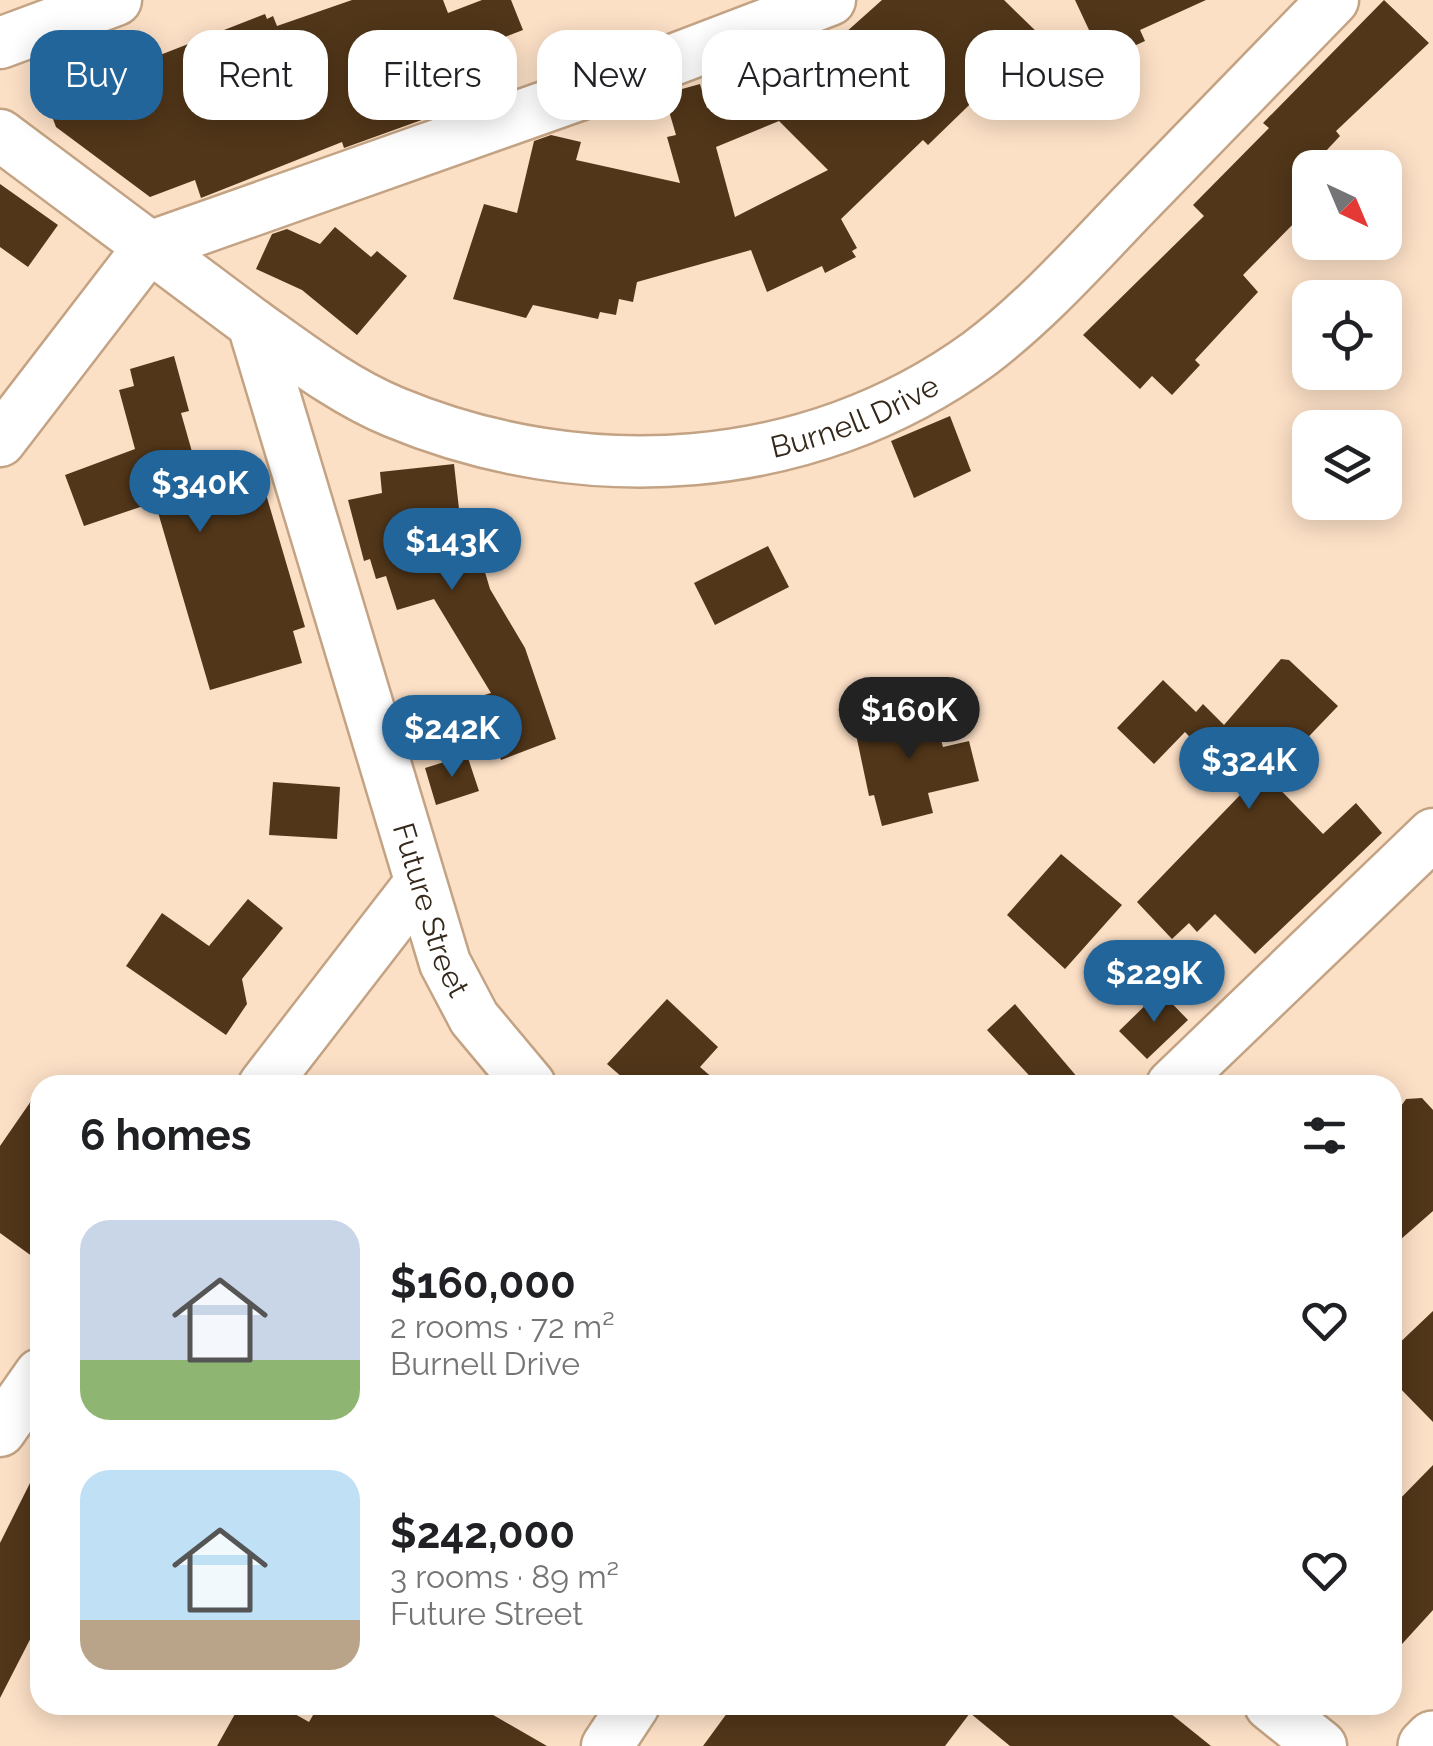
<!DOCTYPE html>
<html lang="en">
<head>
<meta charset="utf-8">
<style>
	body { margin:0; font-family:Raleway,sans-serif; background:#f2f2f2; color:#202124; height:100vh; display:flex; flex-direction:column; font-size:38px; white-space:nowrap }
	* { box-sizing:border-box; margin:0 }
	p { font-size:32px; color:#757577 }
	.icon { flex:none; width:55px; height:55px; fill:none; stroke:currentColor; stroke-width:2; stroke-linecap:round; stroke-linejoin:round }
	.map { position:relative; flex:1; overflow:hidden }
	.panel { position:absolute; left:30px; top:1075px; width:1372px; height:640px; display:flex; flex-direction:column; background:#fff; border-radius:30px; box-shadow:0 5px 25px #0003 }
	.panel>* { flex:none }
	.top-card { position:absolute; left:30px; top:30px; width:1375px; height:90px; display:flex; gap:20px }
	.needle { width:65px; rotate:136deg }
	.controls { position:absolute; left:1292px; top:150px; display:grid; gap:20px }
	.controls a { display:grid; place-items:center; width:110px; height:110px; border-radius:20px; background:#fff; box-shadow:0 5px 25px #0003; font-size:50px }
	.price { position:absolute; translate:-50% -85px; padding:0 22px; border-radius:35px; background:#22659b; color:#fff; font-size:32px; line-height:65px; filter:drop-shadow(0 2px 5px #0008) }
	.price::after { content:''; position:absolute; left:50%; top:60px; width:30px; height:22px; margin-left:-15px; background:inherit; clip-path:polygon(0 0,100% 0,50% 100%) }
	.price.active { background:#222; color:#fff }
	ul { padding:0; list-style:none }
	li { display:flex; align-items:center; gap:30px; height:250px; padding:0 50px }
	li span { display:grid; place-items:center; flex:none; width:280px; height:200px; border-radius:30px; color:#555 }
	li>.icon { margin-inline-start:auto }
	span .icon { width:120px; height:120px; fill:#fffc; stroke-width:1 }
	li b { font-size:42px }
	h2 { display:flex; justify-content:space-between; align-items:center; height:120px; padding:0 50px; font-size:42px }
	.chip { padding:0 35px; border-radius:30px; background:#fff; box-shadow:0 5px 25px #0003; font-size:35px; line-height:90px }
	.chip.active { background:#22659b; color:#fff }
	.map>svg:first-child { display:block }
	.building { fill:#513619; fill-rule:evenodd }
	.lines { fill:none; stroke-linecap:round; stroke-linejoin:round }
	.minor-casing { stroke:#c3a383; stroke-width:55 }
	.tertiary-casing { stroke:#c3a383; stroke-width:60 }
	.minor { stroke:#fff; stroke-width:50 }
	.tertiary { stroke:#fff; stroke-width:55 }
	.labels { text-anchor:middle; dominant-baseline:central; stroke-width:10; stroke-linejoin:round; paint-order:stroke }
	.street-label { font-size:30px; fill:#34281b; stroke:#fce0c6 }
</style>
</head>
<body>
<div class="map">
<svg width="1433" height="1746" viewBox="0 0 1433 1746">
	<rect width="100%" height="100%" fill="#fce0c6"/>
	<path class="building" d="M 352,0 L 443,0 L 448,13 L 482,0 L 511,0 L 523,30 L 474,49 L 491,95 L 344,148 L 342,142 L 201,198 L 195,180 L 150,197 L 56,127 L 47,103 L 69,95 L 68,91 L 265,14 L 267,19 L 273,16 L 277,26 Z
		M 882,0 L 1004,0 L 1079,73 L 1037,115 L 996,79 L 928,145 L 923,140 L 841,219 L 857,248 L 852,251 L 856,257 L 825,273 L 822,266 L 767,292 L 751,250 L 637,282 L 633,302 L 619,299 L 616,315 L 600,312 L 598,319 L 533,305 L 526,318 L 453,299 L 484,204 L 517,213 L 534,141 L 551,135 L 581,142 L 576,160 L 680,183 L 667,137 L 676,135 L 664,94 L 700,84 L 707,108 L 807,67 ZM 779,121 L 828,170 L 735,217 L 716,147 Z
		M 1075,0 L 1206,0 L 1140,30 L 1145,41 L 1103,60 Z
		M 1384,0 L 1429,43 L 1336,131 L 1340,136 L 1310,168 L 1310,207 L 1243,275 L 1258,292 L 1195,360 L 1200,365 L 1172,395 L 1152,376 L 1140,389 L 1083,335 L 1204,216 L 1193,205 L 1269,128 L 1263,123 Z
		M 0,184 L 58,225 L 28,267 L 0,247 Z
		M 335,227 L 371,257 L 377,251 L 407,276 L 357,335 L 302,290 L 256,269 L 272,234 L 287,229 L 320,244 Z
		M 174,356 L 189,411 L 181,413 L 206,501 L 263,484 L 305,627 L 293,631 L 302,663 L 210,690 L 155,502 L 84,526 L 65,475 L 135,449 L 119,390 L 134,386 L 130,369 Z
		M 950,416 L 971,471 L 914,498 L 891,441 Z
		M 454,464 L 459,509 L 473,554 L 479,552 L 490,589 L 525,648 L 556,739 L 501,760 L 478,697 L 491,693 L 434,599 L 397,610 L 386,576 L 376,579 L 370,559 L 364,561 L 348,500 L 382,493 L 380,472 Z
		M 768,546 L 789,587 L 715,625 L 694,583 Z
		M 1281,659 L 1289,660 L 1338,706 L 1269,778 L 1323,834 L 1356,803 L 1382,833 L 1255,954 L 1215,914 L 1197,932 L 1189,923 L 1172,939 L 1137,902 L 1243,792 L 1185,732 L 1154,764 L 1117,728 L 1163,680 L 1196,712 L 1203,704 L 1224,725 Z
		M 930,702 L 943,747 L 969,741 L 979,781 L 928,793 L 933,813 L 882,826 L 874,795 L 869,796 L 853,720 Z
		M 467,755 L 479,791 L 436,805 L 425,768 Z
		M 273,782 L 340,787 L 337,839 L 269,835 Z
		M 1061,854 L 1122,905 L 1065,969 L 1007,915 Z
		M 248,899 L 283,928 L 242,979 L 247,1004 L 226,1035 L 126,966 L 162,913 L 209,946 Z
		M 1160,991 L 1188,1020 L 1147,1059 L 1119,1031 Z
		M 667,999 L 718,1047 L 700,1067 L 721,1085 L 668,1085 L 660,1077 L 651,1085 L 631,1085 L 607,1064 Z
		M 1015,1004 L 1084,1085 L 1038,1085 L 987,1030 Z
		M 40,1088 L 40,1262 L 0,1233 L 0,1146 Z
		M 1422,1098 L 1433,1110 L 1433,1211 L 1392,1247 L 1392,1119 L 1406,1099 Z
		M 1433,1311 L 1433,1422 L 1392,1380 L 1392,1350 Z
		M 40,1463 L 40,1620 L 0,1698 L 0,1543 Z
		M 1433,1465 L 1433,1610 L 1392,1655 L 1392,1507 Z
		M 240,1705 L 279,1705 L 309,1722 L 319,1705 L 476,1705 L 547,1746 L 217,1746 Z
		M 733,1705 L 1160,1705 L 1211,1746 L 1010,1746 L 970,1713 L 945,1746 L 703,1746 Z"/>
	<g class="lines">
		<g class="minor-casing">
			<g id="minor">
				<path d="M 0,43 L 116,0"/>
				<path id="s1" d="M 0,135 L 253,324 L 445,963 L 474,1018 L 530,1085"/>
				<path d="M 149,247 L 607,85 L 830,0"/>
				<path id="s2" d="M 253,324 C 298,356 343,391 394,412 C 584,491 809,478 979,354 C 1036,311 1083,258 1132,207 C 1199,138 1266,69 1333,0"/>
				<path d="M 0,441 L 149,247"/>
				<path d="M 264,1085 L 420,883"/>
				<path d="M 1172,1085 L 1433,834"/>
				<path d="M 0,1431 L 40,1374"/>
				<path d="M 1270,1705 L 1321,1746"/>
				<path d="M 607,1746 L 634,1705"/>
			</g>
		</g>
		<g class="tertiary-casing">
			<path id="tertiary" d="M 1426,1746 L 1433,1739"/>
		</g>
		<use href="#minor" class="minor"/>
		<use href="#tertiary" class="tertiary"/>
	</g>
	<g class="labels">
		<g class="street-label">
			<text stroke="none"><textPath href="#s2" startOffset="640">Burnell Drive</textPath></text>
			<text stroke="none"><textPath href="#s1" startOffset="928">Future Street</textPath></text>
		</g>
	</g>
</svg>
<div class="controls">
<a><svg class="needle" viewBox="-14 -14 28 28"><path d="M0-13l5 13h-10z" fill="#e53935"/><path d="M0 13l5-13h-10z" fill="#757577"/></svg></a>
<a><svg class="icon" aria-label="locate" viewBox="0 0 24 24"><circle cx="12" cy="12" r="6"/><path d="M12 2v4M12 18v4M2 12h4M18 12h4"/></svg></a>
<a><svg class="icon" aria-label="layers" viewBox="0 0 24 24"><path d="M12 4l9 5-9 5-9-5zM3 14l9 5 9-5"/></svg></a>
</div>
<b class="price" style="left:200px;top:535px">$340K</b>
<b class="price" style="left:452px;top:593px">$143K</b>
<b class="price active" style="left:909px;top:762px">$160K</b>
<b class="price" style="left:452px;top:780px">$242K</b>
<b class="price" style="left:1249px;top:812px">$324K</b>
<b class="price" style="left:1154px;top:1025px">$229K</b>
<div class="top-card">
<a class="chip active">Buy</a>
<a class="chip">Rent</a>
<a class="chip">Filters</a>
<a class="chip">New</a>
<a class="chip">Apartment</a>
<a class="chip">House</a>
</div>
<section class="panel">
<h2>6 homes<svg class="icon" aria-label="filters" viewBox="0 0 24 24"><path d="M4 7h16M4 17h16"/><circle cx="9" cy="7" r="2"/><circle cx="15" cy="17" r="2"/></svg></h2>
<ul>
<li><span style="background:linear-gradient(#c9d6e8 70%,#8fb573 0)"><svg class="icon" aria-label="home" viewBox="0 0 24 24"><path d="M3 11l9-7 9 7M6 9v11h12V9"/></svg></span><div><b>$160,000</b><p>2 rooms · 72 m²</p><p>Burnell Drive</p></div><svg class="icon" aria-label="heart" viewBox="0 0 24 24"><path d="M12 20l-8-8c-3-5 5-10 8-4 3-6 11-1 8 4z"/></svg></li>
<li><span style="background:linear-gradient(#bfe0f5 75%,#b9a48a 0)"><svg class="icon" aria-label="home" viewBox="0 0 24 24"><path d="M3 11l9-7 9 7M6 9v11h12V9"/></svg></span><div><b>$242,000</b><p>3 rooms · 89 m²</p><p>Future Street</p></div><svg class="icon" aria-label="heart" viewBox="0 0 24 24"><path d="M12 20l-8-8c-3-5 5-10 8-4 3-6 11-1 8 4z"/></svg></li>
</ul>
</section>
</div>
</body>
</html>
